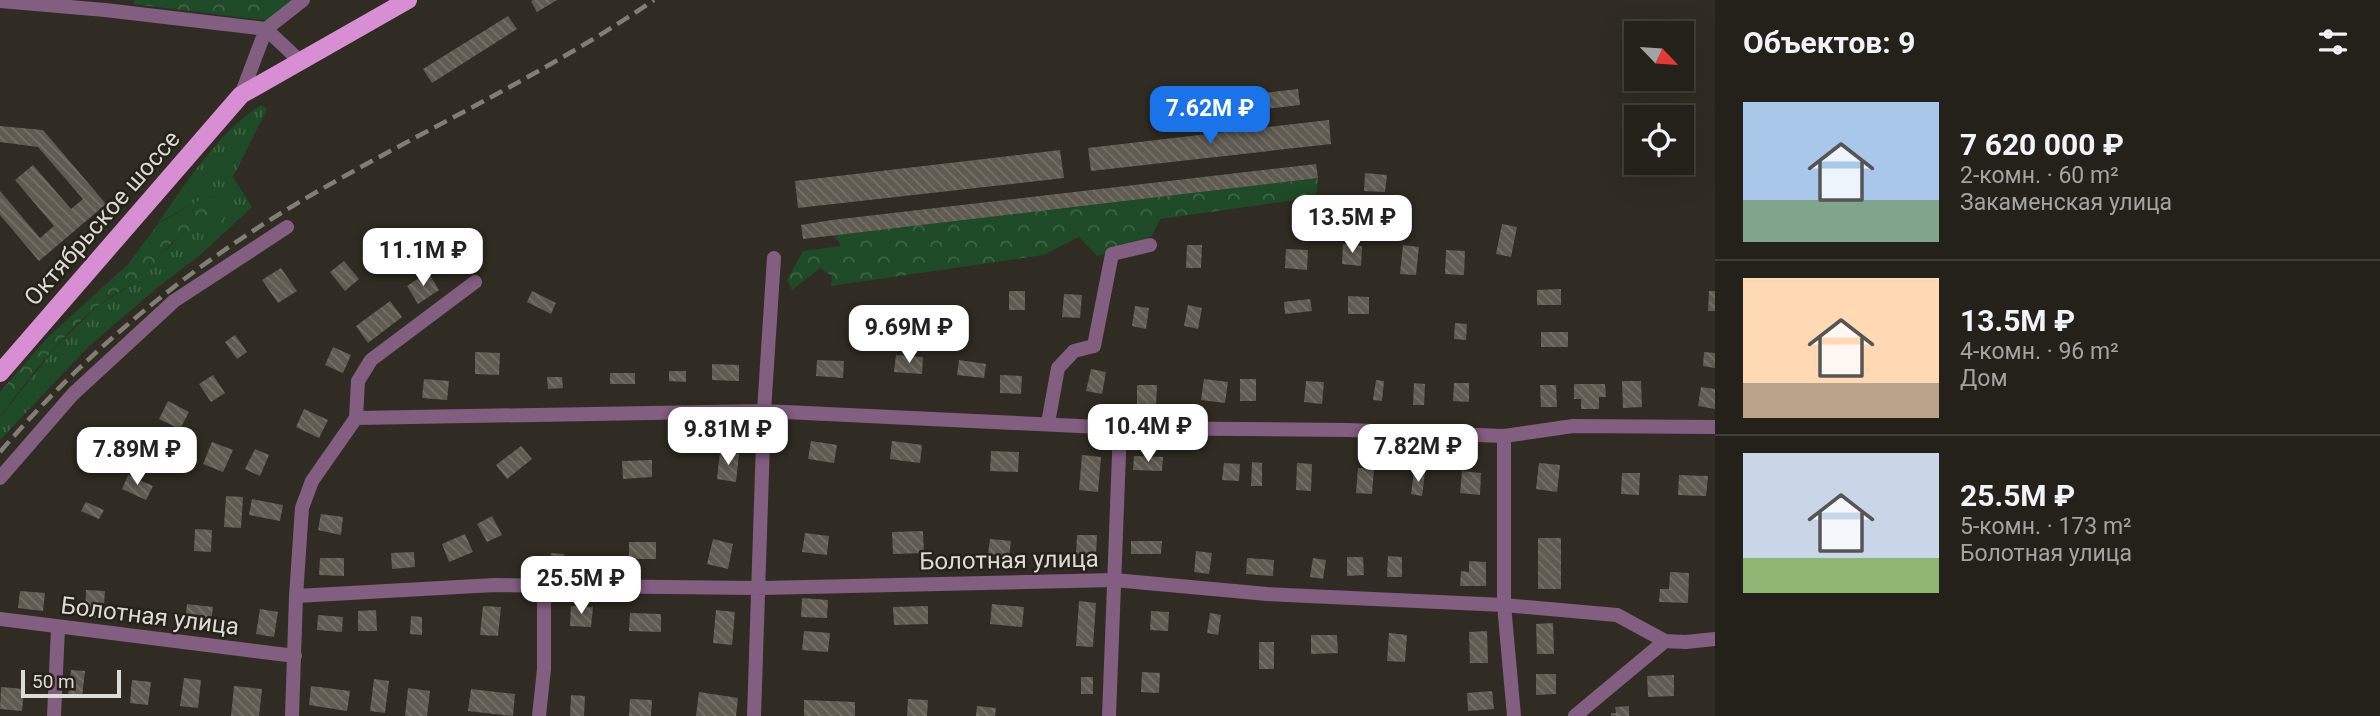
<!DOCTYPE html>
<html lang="ru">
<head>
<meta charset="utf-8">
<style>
	body { margin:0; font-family:Roboto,sans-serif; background:#2c2923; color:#f1f3f6; height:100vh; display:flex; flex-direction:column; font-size:26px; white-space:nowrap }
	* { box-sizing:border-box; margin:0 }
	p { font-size:23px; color:#a3a3a2 }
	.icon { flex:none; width:38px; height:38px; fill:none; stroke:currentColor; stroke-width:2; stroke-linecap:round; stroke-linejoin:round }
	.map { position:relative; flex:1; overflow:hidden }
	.panel { display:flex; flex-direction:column; background:#24211a; width:665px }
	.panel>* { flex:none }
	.needle { width:46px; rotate:115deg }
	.controls { position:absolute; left:1624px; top:21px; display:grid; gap:14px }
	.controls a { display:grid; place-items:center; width:70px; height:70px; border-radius:0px; background:#24211a; box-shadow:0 7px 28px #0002,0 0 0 2px #413e39; font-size:35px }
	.scale { position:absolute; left:21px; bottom:18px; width:100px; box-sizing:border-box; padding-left:7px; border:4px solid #dddbd5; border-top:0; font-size:19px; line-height:24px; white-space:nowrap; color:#dddbd5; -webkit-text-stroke:5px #26221a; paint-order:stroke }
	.price { position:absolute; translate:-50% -60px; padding:0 16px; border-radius:14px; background:#fff; color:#222; font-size:23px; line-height:46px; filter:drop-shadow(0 2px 4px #0008) }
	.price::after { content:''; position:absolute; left:50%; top:42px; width:21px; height:16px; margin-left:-10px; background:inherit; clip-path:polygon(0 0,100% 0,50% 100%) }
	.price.selected { background:#1a73e8; color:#fff }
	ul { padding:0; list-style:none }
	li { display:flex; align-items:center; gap:21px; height:175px; padding:0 28px }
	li+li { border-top:2px solid #413e39 }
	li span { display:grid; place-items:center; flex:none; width:196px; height:140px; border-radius:0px; color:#555 }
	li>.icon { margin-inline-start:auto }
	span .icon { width:84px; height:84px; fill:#fffc; stroke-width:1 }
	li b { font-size:30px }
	h2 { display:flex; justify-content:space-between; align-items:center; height:84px; padding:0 28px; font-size:30px }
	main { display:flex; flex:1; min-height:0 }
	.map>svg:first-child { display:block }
	.grass { fill:url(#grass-tufts) }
	.forest { fill:url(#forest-crowns) }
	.building { fill:url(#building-back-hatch) }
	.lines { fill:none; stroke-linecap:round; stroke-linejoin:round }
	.minor { stroke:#825e80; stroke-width:14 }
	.major { stroke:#d88ed3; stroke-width:18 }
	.rail { stroke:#817e76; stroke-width:4.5; stroke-dasharray:14 7; stroke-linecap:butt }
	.labels { text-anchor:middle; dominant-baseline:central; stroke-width:5; stroke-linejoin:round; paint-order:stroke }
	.street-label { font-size:24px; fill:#dddbd5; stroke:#26221a }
</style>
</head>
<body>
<main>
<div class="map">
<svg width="1715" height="716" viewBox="0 0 1715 716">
	<defs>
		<pattern id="grass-tufts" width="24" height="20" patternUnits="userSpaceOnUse" patternTransform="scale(1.75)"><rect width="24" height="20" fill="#1e4a27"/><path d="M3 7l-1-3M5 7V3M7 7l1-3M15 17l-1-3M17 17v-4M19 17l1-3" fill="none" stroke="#3e6445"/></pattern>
		<pattern id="forest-crowns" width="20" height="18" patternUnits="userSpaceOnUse" patternTransform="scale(1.75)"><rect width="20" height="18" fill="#1e4a27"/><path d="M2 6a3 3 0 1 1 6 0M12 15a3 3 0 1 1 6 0" fill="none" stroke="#3e6445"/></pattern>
		<pattern id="building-back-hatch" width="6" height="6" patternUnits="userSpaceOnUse" patternTransform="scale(1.75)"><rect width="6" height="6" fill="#5f5b51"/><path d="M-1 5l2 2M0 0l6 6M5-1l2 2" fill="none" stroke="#767269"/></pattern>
	</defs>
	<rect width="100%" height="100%" fill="#302c23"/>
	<path class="grass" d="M 261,105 L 267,109 L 233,177 L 252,207 L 199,256 L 158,287 L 88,347 L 0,440 L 0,417 L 54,349 L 96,307 L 131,285 L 183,233 L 193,230 L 200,200 L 158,223 C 185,184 220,130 261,105 Z"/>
	<path class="forest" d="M 134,0 L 303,0 L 270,21 L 133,4 Z
		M 1318,178 L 1316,197 L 1160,219 L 1152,236 L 1097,256 L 1079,237 L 1043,255 L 831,286 L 832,276 L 820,268 L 792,290 L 787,280 L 803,251 L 841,246 L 833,234 Z
		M 210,198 L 220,202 L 226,211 C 221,237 192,224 174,241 C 163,250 157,264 146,274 C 131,287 112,294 96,307 C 59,338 29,378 0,417 L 0,392 L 46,339 L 128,264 L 158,224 L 200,200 Z"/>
	<path class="building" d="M 533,0 L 557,0 L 537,12 L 531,1 Z
		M 508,16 L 517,29 L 432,83 L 423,69 Z
		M 1298,89 L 1300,105 L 1185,118 L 1183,102 Z
		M 1329,120 L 1331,144 L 1091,171 L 1088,148 Z
		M 0,126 L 43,130 L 106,204 L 39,261 L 0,215 L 0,191 L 40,238 L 54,226 L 15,180 L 33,165 L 71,209 L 83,199 L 38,147 L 0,142 Z
		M 1060,150 L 1064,178 L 798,208 L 795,181 Z
		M 1316,164 L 1318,178 L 803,239 L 801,225 L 832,220 Z
		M 1365,173 L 1387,175 L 1385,192 L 1364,191 Z
		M 1502,224 L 1517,227 L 1511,257 L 1496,254 Z
		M 1343,244 L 1362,246 L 1361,266 L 1342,264 Z
		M 1187,245 L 1202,245 L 1201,268 L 1186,268 Z
		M 1403,245 L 1419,247 L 1416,275 L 1400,274 Z
		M 1286,249 L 1308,250 L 1307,270 L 1285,268 Z
		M 1446,250 L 1465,251 L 1464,275 L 1445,274 Z
		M 344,261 L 359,279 L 345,291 L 330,272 Z
		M 281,268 L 297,291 L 278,303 L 262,280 Z
		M 428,272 L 439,290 L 418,304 L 407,286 Z
		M 1561,289 L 1561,305 L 1537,305 L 1537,290 Z
		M 532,291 L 556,303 L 551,314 L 527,302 Z
		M 1009,291 L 1025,291 L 1025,310 L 1009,310 Z
		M 1709,291 L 1715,291 L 1715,311 L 1708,311 Z
		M 1064,294 L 1082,295 L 1080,318 L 1062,317 Z
		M 1348,296 L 1369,297 L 1369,314 L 1348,314 Z
		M 1310,299 L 1312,311 L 1285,314 L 1284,302 Z
		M 390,301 L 402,317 L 368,343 L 356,326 Z
		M 1188,305 L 1202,308 L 1198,329 L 1184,326 Z
		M 1135,306 L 1149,308 L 1146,329 L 1132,326 Z
		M 1455,323 L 1467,324 L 1466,340 L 1454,339 Z
		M 1541,332 L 1568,332 L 1568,347 L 1541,347 Z
		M 235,335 L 247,352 L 237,359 L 225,342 Z
		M 333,347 L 351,355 L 343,373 L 325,365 Z
		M 475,352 L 500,353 L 499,375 L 475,374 Z
		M 1704,352 L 1715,353 L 1715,368 L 1703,366 Z
		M 896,355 L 923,357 L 922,374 L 894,372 Z
		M 817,360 L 844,361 L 843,378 L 816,376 Z
		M 959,360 L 986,364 L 984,378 L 957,375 Z
		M 712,364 L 739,365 L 739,381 L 712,380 Z
		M 1091,369 L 1106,372 L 1102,394 L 1086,391 Z
		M 669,371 L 686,371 L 686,382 L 669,381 Z
		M 610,373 L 635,373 L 635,384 L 610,384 Z
		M 213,375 L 225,393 L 211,402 L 199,384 Z
		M 1000,375 L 1022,376 L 1021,394 L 1000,393 Z
		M 547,377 L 562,377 L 563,388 L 548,389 Z
		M 424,379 L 449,381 L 447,400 L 422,398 Z
		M 1204,379 L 1228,382 L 1225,403 L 1201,400 Z
		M 1240,379 L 1256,379 L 1256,401 L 1240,401 Z
		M 1376,380 L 1384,381 L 1382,401 L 1373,400 Z
		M 1306,381 L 1324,382 L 1322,404 L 1304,402 Z
		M 1622,381 L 1641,381 L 1642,407 L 1623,408 Z
		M 1414,383 L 1425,384 L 1424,405 L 1413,405 Z
		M 1454,383 L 1469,383 L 1469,402 L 1453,401 Z
		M 1574,384 L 1605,384 L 1606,397 L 1599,397 L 1599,409 L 1581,409 L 1581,399 L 1574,399 Z
		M 1137,385 L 1157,385 L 1156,406 L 1137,406 Z
		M 1540,385 L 1556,385 L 1557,407 L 1541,407 Z
		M 1701,387 L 1715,389 L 1715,409 L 1698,406 Z
		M 168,401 L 189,412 L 180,429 L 159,419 Z
		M 304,409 L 328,420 L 319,438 L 296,427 Z
		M 143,432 L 161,447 L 152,458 L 134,442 Z
		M 811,441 L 837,445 L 834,463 L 808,459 Z
		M 892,441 L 922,445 L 920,463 L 890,459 Z
		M 212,442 L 233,450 L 223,472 L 203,464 Z
		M 521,446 L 532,459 L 507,479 L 496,465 Z
		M 255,449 L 269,455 L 260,476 L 245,469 Z
		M 991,451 L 1019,452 L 1018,472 L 990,471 Z
		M 720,452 L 739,454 L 736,482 L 717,479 Z
		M 1082,455 L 1101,457 L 1098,492 L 1079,490 Z
		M 1134,456 L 1163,457 L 1162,471 L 1133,470 Z
		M 652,460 L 652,477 L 623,479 L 622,461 Z
		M 1252,462 L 1262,463 L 1262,486 L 1251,486 Z
		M 1224,463 L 1240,464 L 1239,481 L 1222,480 Z
		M 1297,463 L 1312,464 L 1311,491 L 1296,490 Z
		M 1539,463 L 1560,465 L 1557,492 L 1536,489 Z
		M 1358,468 L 1374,469 L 1372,494 L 1356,493 Z
		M 1414,471 L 1425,473 L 1422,496 L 1411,494 Z
		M 1462,471 L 1481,473 L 1480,495 L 1460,493 Z
		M 1622,473 L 1640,473 L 1639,495 L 1621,494 Z
		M 128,475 L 153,486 L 146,500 L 122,489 Z
		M 1679,475 L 1708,476 L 1706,496 L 1678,495 Z
		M 226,496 L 243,497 L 241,528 L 224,527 Z
		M 252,499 L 283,505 L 280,521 L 249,515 Z
		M 86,502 L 104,510 L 99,519 L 81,511 Z
		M 321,514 L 343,517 L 341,535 L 318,530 Z
		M 492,516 L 502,535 L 487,542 L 477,524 Z
		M 195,529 L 212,530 L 211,552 L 194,551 Z
		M 923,531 L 924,553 L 893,554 L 892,532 Z
		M 805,533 L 829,536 L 827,555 L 802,552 Z
		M 465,534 L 473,552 L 449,562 L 442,544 Z
		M 1077,535 L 1097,535 L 1096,555 L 1076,554 Z
		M 1538,538 L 1561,538 L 1561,589 L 1538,589 Z
		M 713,539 L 733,544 L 728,569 L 707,564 Z
		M 990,539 L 1011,541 L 1009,557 L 988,554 Z
		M 1131,541 L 1162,541 L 1161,554 L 1131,554 Z
		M 629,542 L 656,542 L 656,559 L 629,559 Z
		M 1196,551 L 1212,553 L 1209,574 L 1194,572 Z
		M 414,552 L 415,567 L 392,569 L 391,553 Z
		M 551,553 L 564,554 L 563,574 L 549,573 Z
		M 1388,556 L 1402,557 L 1402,577 L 1387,577 Z
		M 1347,557 L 1363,557 L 1364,575 L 1347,576 Z
		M 320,558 L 344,558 L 344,576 L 319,575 Z
		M 1247,558 L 1274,560 L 1273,576 L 1246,574 Z
		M 1313,558 L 1326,560 L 1323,579 L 1310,577 Z
		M 1469,561 L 1486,562 L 1486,586 L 1460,586 L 1461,571 L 1469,572 Z
		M 1670,572 L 1689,573 L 1688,603 L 1659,602 L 1660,589 L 1669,589 Z
		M 86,590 L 105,591 L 103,618 L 85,617 Z
		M 20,591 L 45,593 L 43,611 L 18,608 Z
		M 802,598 L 828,600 L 827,618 L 801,617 Z
		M 1079,601 L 1096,603 L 1093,647 L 1076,646 Z
		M 187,604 L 213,607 L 210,628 L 185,624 Z
		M 992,604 L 1024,607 L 1022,627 L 990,624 Z
		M 483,606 L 501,607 L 498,636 L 480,635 Z
		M 571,606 L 593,607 L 591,627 L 570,626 Z
		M 928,606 L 928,624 L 894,625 L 893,607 Z
		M 260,609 L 278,612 L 274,637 L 256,634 Z
		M 376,610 L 377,631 L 358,631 L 358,611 Z
		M 716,610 L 735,612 L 732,645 L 713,643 Z
		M 1151,611 L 1169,612 L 1168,631 L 1150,630 Z
		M 630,613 L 661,614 L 661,632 L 629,631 Z
		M 1210,613 L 1221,615 L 1218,635 L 1207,633 Z
		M 318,615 L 343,617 L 342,632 L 317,630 Z
		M 411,616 L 422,617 L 422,635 L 410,634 Z
		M 1553,623 L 1554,654 L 1537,654 L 1536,624 Z
		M 804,631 L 830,633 L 828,652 L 802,650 Z
		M 1487,631 L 1488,663 L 1470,663 L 1469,632 Z
		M 1389,633 L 1407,635 L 1405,662 L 1387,661 Z
		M 1311,635 L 1337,635 L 1338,653 L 1311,654 Z
		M 1259,642 L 1274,642 L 1274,669 L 1259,669 Z
		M 71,670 L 85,671 L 82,697 L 68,696 Z
		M 1142,672 L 1160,673 L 1159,693 L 1141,692 Z
		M 1536,674 L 1556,674 L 1556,694 L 1536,695 Z
		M 1674,675 L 1674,696 L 1648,697 L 1647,676 Z
		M 1081,677 L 1093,677 L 1093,694 L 1081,694 Z
		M 184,678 L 201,680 L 198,708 L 180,706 Z
		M 374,679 L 389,681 L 385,713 L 370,711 Z
		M 132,680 L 151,682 L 148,705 L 130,703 Z
		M 234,686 L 262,689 L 259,716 L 231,716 Z
		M 311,686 L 350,691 L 347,711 L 309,705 Z
		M 1,687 L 24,689 L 22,711 L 0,709 Z
		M 408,688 L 430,691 L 427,716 L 405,716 Z
		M 471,689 L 515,694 L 513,716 L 468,711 Z
		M 1492,691 L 1494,709 L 1468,711 L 1467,693 Z
		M 699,692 L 738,698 L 736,716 L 696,716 Z
		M 571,695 L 585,696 L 584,716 L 570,716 Z
		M 630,699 L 652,700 L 651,716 L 629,716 Z
		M 908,699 L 928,700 L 927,716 L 907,716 Z
		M 804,700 L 855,702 L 855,716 L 804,716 Z
		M 977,706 L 996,708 L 995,716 L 976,716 Z
		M 1629,706 L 1629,716 L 1611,716 L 1611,713 L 1616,713 L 1615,707 Z"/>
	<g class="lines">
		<path class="minor" d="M 0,1 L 105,10 L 266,29 L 301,62
			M 241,95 L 266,29 L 303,0
			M 356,418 L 764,411 L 1120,428 L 1348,430 L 1504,436 L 1573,426 L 1715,427
			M 1048,423 L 1058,368 L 1074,351 L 1094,346 L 1112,254 L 1150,245
			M 1504,436 L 1504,605 L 1514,716
			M 0,478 L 73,394 L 174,301 L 287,227
			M 296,596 L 495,585 L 757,588 L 1114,580 L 1267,594 L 1504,605 L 1617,615 L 1665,641 L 1686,642 L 1715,639
			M 0,619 L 295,656
			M 54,716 L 58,628
			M 292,716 L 296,596 L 302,508 L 312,481 L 356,418 L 358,381 L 371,360 L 475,282
			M 539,716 L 544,669 L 544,587
			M 754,716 L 764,411 L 774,258
			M 1109,716 L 1120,428
			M 1575,716 L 1665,641"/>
		<path class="major" d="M 0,373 L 241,95 L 408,0"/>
		<path class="rail" d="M 0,452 C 82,356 178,276 286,210 C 407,137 537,80 654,0"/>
	</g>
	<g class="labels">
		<g class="street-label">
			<text transform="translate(102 218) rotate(-49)">Октябрьское шоссе</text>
			<text transform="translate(1009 560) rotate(-1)">Болотная улица</text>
			<text transform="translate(150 616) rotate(7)">Болотная улица</text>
		</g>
	</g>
</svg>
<div class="controls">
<a><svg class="needle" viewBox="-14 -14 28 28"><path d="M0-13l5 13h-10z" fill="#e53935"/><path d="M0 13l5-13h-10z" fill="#a3a3a2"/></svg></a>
<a><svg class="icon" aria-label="locate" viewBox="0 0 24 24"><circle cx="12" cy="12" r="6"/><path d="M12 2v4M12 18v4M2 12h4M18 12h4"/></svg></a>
</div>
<div class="scale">50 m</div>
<b class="price selected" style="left:1210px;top:146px">7.62M ₽</b>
<b class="price" style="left:1352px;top:255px">13.5M ₽</b>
<b class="price" style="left:423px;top:288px">11.1M ₽</b>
<b class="price" style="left:909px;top:365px">9.69M ₽</b>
<b class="price" style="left:1148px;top:464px">10.4M ₽</b>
<b class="price" style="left:728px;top:467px">9.81M ₽</b>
<b class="price" style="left:1418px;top:484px">7.82M ₽</b>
<b class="price" style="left:137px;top:487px">7.89M ₽</b>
<b class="price" style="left:581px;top:616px">25.5M ₽</b>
</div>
<section class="panel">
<h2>Объектов: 9<svg class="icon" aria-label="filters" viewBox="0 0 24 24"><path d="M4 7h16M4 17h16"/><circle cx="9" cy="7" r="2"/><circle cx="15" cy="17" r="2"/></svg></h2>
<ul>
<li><span style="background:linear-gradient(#a9c7e8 70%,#7fa58c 0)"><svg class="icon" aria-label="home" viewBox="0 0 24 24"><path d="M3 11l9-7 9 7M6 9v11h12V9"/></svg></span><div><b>7 620 000 ₽</b><p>2-комн. · 60 m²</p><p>Закаменская улица</p></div></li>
<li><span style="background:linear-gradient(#ffd9b3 75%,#b9a48a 0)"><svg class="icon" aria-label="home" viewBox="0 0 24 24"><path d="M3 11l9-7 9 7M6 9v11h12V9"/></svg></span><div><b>13.5M ₽</b><p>4-комн. · 96 m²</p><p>Дом</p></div></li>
<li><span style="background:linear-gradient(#c9d6e8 75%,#8fb573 0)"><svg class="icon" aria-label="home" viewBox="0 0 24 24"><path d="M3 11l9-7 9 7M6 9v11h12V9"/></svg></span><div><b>25.5M ₽</b><p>5-комн. · 173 m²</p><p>Болотная улица</p></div></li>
</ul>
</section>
</main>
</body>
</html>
